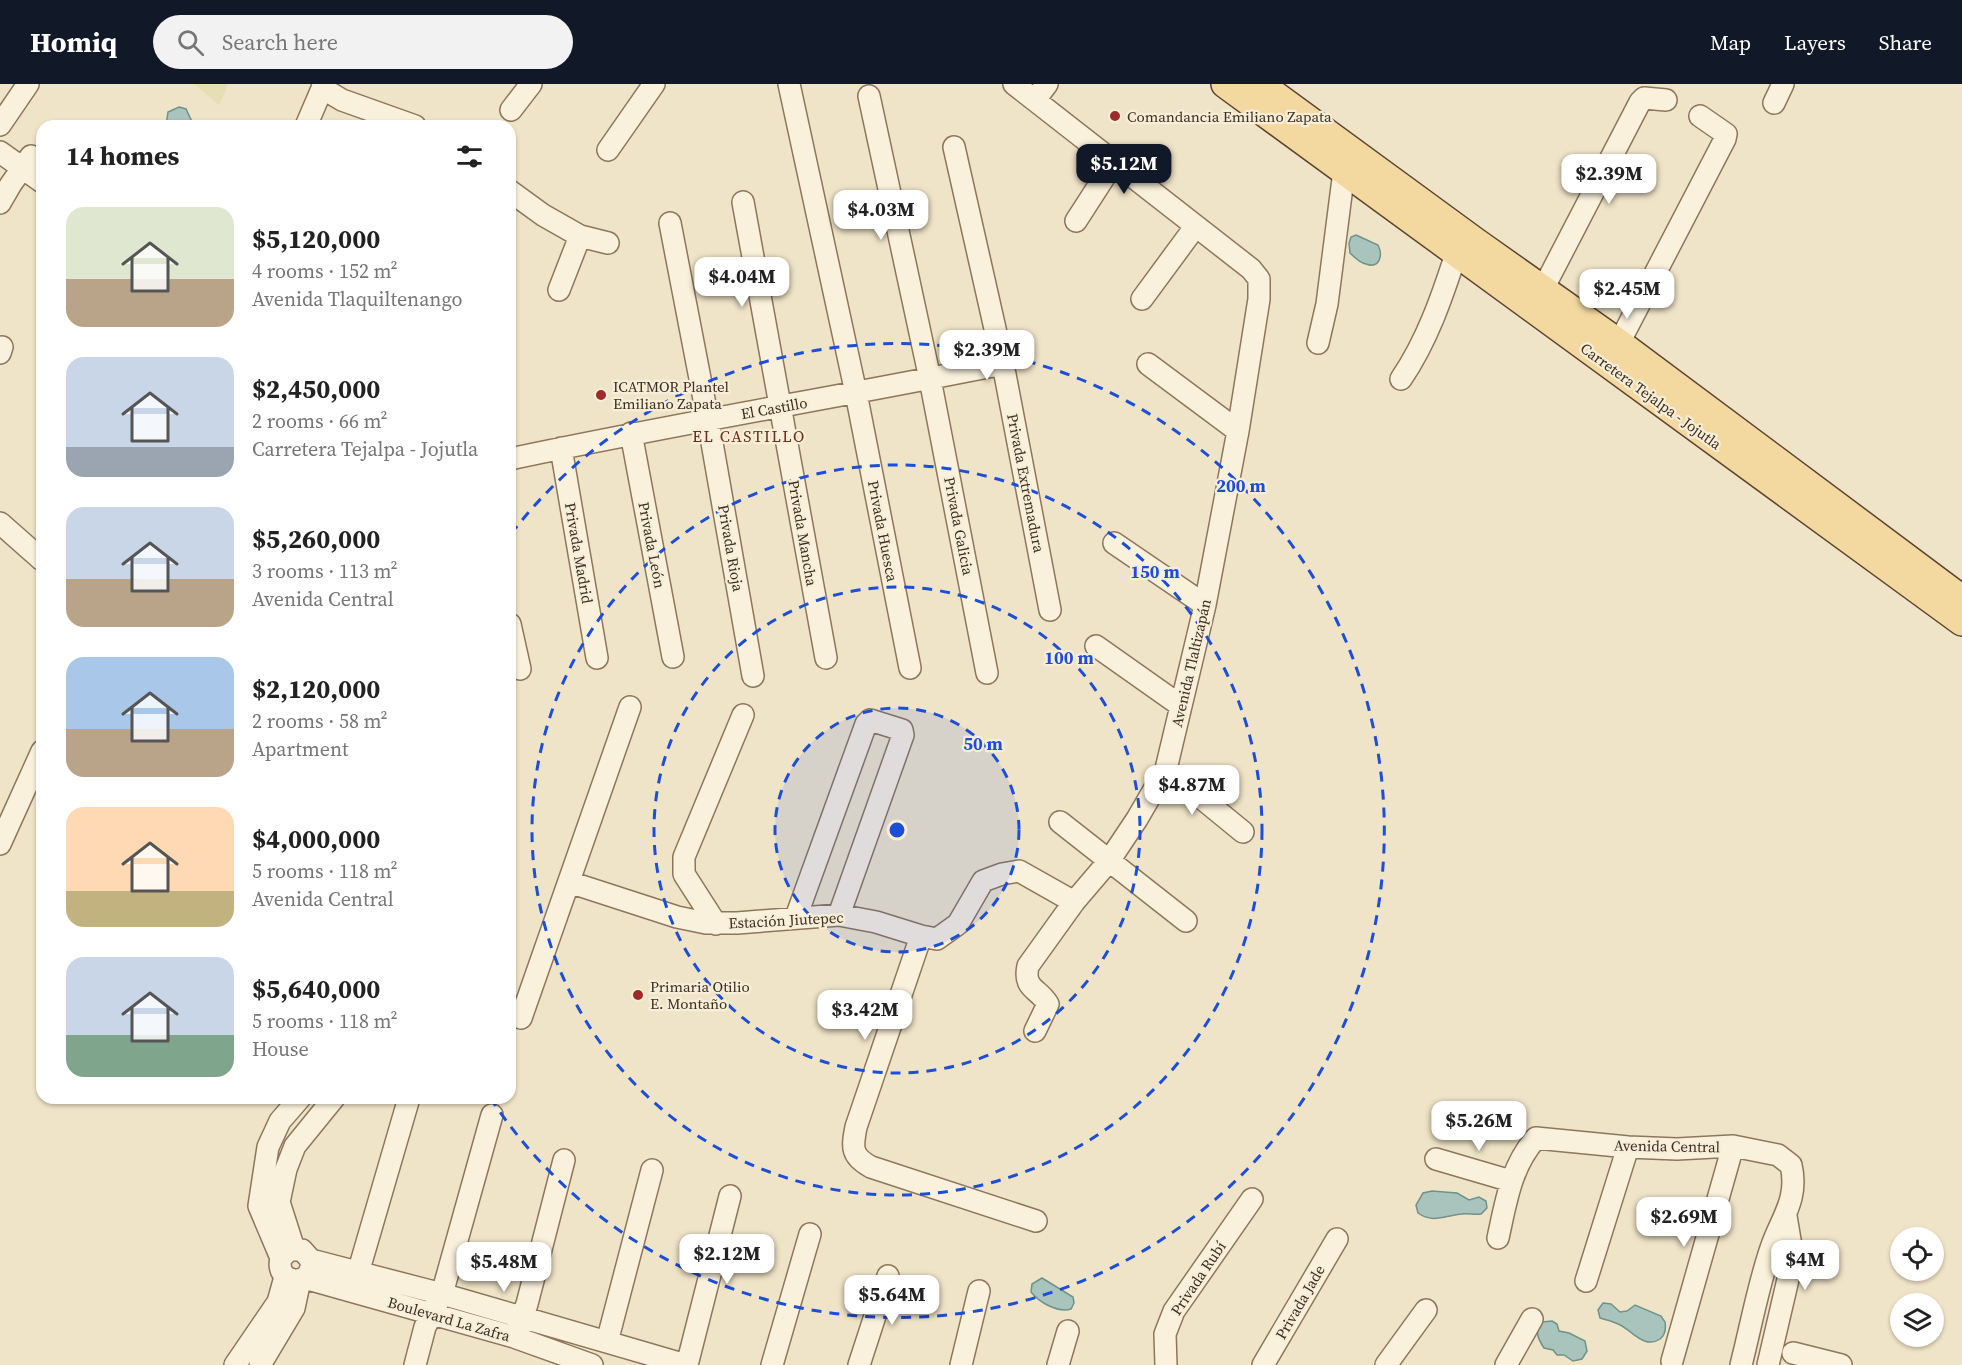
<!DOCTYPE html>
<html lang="en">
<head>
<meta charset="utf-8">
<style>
	body { margin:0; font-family:"Source Serif 4",serif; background:#f2f2f2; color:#222; height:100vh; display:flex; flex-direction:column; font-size:22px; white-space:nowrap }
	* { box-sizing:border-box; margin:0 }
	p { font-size:20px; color:#767676 }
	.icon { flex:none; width:33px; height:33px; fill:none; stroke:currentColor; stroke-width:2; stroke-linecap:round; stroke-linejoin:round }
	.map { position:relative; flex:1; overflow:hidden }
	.drawer { position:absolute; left:36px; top:36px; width:480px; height:984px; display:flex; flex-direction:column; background:#fff; border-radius:18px; box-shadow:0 2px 4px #0004 }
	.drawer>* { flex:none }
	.buttons { position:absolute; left:1890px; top:1143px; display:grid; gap:12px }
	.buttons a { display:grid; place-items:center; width:54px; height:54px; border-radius:50%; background:#fff; box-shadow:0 2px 4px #0004; font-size:30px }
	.price { position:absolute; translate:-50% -51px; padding:0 14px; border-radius:12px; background:#fff; color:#222; font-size:20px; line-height:39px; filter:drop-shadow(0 2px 3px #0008) }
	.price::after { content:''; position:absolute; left:50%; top:36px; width:18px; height:14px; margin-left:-9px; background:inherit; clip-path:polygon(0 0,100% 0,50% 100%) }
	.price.current { background:#111827; color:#fff }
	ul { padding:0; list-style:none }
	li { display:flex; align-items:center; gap:18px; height:150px; padding:0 30px }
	li span { display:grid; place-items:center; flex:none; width:168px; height:120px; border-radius:18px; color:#555 }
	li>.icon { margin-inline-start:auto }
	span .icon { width:72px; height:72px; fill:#fffc; stroke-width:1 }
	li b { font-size:26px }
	h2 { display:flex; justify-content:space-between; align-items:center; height:72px; padding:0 30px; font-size:26px }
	header { display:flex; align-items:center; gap:36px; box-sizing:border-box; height:84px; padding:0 30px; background:#111827; color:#fff }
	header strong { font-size:28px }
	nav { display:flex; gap:33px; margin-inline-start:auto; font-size:21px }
	.search { width:420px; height:54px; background:#f2f2f2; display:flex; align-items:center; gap:15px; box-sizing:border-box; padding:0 21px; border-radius:33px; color:#767676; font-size:22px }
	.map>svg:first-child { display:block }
	.farmland { fill:#e6deb5 }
	.water { fill:#a9c4bc; stroke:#6f938a; stroke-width:1.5 }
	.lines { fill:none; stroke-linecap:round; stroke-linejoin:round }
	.minor-casing { stroke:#8d765c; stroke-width:24 }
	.major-casing { stroke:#5b4430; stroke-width:30 }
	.minor { stroke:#faf1dc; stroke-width:21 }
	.major { stroke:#f3d9a0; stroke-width:27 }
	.ring { fill:none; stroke:#1d4ed8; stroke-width:3; stroke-dasharray:10 8 }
	.poi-dot { fill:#9e2a2b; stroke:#f7eed8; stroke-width:2 }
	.labels { text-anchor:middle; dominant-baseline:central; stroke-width:4.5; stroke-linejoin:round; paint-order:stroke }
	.poi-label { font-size:15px; fill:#3d2e20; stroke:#f7eed8; text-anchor:start }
	.street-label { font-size:15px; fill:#3d2e20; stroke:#f7eed8 }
	.neighbourhood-label { font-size:16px; letter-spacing:1.5px; fill:#6b2e1e; stroke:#f7eed8 }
	.centre { fill:#1d4ed8; stroke:#f7eed8; stroke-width:3 }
	.ring-label { font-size:18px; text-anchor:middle; font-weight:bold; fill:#1d4ed8; stroke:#f7eed8; stroke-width:4.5; stroke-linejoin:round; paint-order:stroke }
</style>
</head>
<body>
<header>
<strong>Homiq</strong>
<div class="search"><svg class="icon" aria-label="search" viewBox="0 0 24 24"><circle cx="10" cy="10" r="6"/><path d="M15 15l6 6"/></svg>Search here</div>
<nav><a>Map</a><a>Layers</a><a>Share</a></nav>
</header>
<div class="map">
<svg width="1962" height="1281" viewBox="0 0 1962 1281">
	<rect width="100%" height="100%" fill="#f0e4c8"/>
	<path class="farmland" d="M 194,0 L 228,0 L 219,21 Z"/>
	<path class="water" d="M 179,23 L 186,25 L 194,42 L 166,42 L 168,28 Z
		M 1356,151 L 1378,161 C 1383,171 1380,185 1366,180 C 1360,179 1354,173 1350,169 L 1349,159 L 1351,153 Z
		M 1432,1107 L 1457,1109 L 1469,1116 L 1479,1113 L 1486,1117 L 1487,1124 L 1481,1130 C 1475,1131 1468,1129 1462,1130 C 1446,1131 1433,1140 1418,1129 L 1416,1121 L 1423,1109 Z
		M 1042,1194 L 1073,1213 L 1074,1219 L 1071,1225 C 1057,1229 1039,1218 1031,1208 L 1032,1200 Z
		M 1603,1219 L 1611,1220 L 1620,1228 L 1627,1227 L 1635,1221 L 1661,1232 L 1665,1238 C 1666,1244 1665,1251 1660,1255 C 1644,1266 1631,1245 1618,1240 C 1612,1237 1606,1236 1600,1234 L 1598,1226 Z
		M 1552,1237 L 1557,1240 L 1559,1247 L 1569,1249 L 1585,1257 L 1587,1267 L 1582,1275 L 1573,1277 L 1564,1271 L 1557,1271 L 1553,1266 L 1544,1264 C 1538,1255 1534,1247 1542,1238 Z"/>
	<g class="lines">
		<g class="minor-casing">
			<path id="minor" d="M 789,0 L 856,309 L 910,584
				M 1014,0 L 1251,185 L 1259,195 L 1259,215 L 1238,347 L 1205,521 L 1166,685 L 1137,735 L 1109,777 L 1074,818 L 1028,882 C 1023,905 1038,904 1048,920 L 1035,947
				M 322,4 L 342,16 L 415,42
				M 869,12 L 930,295 L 987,589
				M 1035,16 L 1047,0
				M 1774,19 L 1783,0
				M 511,26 L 531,0
				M 0,41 L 28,0
				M 306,42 L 324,0
				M 954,63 L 1003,280 L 1050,526
				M 608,66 L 654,0
				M 0,68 L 42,98
				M 510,107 L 543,131 L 580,152 L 608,159
				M 743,118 L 826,574
				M 0,119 L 11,100 L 31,72
				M 1076,137 L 1114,78
				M 670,139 L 708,336 L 753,592
				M 1543,205 L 1640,18 L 1644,14 L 1666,16
				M 559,206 L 580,152
				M 1142,215 L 1195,143
				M 1318,259 L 1327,220 L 1344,87
				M 1619,259 L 1725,55 L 1726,50 L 1700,32
				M 0,269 L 2,263
				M 1148,280 L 1238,347
				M 1401,295 C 1427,257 1442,213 1456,170
				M 631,349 L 673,573
				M 561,364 L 597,574
				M 510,375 C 674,340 839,313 1003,280
				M 0,439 L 42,476
				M 1114,459 L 1205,521
				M 510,540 L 520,585
				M 1096,562 L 1181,622
				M 1166,685 L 1243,748
				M 1060,738 L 1186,837
				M 0,760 L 42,667
				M 569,798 L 677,833 L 706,839 L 737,839 L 839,831 L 876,838 L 921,852 L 937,855 L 958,840 L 983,797 L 1002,790 L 1019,787 L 1074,818
				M 796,833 L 866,640 L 870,636 L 902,646 L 903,651 L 839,831
				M 716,840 L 684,790 L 684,773 L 743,631
				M 921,852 L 856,1043 C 852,1064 851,1072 871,1083 L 1036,1137
				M 521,934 L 630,623
				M 1436,1075 L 1511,1097
				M 1498,1154 C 1506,1118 1511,1082 1536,1054 L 1628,1063 L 1677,1065 L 1733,1062 L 1778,1071 L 1791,1081 C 1799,1116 1781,1134 1771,1164 C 1758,1202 1751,1242 1741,1281
				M 294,1165 L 279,1118 L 286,1085 L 295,1062 L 334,1014
				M 281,1174 L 289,1166 L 302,1166 L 311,1176 C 315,1204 274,1202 281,1174 L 259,1122 L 268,1063 L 280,1037 L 300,1014
				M 311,1176 L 442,1210 L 686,1281
				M 358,1189 L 409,1014
				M 304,1194 L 514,1253 L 592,1281
				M 1586,1197 L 1628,1063
				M 517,1247 L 527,1220 L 564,1076
				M 607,1258 L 652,1086
				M 1793,1269 L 1841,1281
				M 1672,1277 L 1733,1062
				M 235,1281 L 278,1218 L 285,1193
				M 260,1281 L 294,1224 L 300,1196
				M 415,1281 L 425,1243 L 442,1210 L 492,1031
				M 687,1281 L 730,1112
				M 772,1281 L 810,1150
				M 859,1281 L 888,1192
				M 961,1281 L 979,1207
				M 1058,1281 L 1068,1247
				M 1166,1281 L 1165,1250 L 1174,1227 L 1252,1115
				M 1263,1281 L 1337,1155
				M 1386,1281 L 1426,1226
				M 1506,1281 L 1532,1235
				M 1768,1281 L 1793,1174 L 1786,1132"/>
		</g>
		<g class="major-casing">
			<path id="major" d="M 1225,0 L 1962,538
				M 1260,0 L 1476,158 L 1619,259 L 1962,515"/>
		</g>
		<use href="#minor" class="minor"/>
		<use href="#major" class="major"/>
	</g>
	<circle cx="897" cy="746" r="122" fill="#1d4ed8" fill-opacity=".12"/>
	<g class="ring">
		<circle cx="897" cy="746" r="122"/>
		<circle cx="897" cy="746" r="243"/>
		<circle cx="897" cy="746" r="365"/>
		<path d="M511 450A487 487 0 1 1 491 1015"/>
	</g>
	<g class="poi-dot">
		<circle cx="1115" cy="32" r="6"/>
		<circle cx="601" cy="311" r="6"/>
		<circle cx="638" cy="911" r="6"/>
	</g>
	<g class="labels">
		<g class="poi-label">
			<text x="1127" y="32">Comandancia Emiliano Zapata</text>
			<text x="613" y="302">ICATMOR Plantel<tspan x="613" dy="17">Emiliano Zapata</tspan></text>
			<text x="650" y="902">Primaria Otilio<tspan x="650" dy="17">E. Montaño</tspan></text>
		</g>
		<g class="street-label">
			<text transform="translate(1651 312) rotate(36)">Carretera Tejalpa - Jojutla</text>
			<text transform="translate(774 324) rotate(-10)">El Castillo</text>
			<text transform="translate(1026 399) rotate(79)">Privada Extremadura</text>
			<text transform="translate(959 442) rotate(79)">Privada Galicia</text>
			<text transform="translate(883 447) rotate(79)">Privada Huesca</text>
			<text transform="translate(803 449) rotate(80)">Privada Mancha</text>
			<text transform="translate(652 461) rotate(79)">Privada León</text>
			<text transform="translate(731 464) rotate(80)">Privada Rioja</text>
			<text transform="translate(579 469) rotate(80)">Privada Madrid</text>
			<text transform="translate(1191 579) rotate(-77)">Avenida Tlaltizapán</text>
			<text transform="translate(786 836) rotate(-3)">Estación Jiutepec</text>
			<text transform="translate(1667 1062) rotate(1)">Avenida Central</text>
			<text transform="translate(1198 1194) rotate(-56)">Privada Rubí</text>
			<text transform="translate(1300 1218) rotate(-60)">Privada Jade</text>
			<text transform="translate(449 1235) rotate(16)">Boulevard La Zafra</text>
		</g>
		<g class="neighbourhood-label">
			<text x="749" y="352">EL CASTILLO</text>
		</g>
	</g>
	<circle cx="897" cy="746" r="9" class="centre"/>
	<g class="ring-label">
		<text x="1241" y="408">200 m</text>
		<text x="1155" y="494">150 m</text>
		<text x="1069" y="580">100 m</text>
		<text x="983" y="666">50 m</text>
	</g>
</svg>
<div class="buttons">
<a><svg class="icon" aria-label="locate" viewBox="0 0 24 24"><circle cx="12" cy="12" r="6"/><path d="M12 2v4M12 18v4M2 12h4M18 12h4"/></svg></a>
<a><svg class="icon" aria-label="layers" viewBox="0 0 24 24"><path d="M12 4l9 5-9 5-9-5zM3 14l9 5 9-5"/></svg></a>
</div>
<b class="price current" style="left:1124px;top:111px">$5.12M</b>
<b class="price" style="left:1609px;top:121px">$2.39M</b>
<b class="price" style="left:881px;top:157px">$4.03M</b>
<b class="price" style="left:742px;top:224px">$4.04M</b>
<b class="price" style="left:1627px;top:236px">$2.45M</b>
<b class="price" style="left:987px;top:297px">$2.39M</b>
<b class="price" style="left:1192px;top:732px">$4.87M</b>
<b class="price" style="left:865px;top:957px">$3.42M</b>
<b class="price" style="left:1479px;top:1068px">$5.26M</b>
<b class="price" style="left:1684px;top:1164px">$2.69M</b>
<b class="price" style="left:727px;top:1201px">$2.12M</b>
<b class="price" style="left:1805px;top:1207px">$4M</b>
<b class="price" style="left:504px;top:1209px">$5.48M</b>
<b class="price" style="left:892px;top:1242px">$5.64M</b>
<section class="drawer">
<h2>14 homes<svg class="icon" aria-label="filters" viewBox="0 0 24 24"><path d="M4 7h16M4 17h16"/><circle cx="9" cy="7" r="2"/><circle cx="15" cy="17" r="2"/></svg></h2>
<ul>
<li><span style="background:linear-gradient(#dfe7d0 60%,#b9a48a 0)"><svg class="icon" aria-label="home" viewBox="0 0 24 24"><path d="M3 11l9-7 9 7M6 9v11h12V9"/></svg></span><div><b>$5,120,000</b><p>4 rooms · 152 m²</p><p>Avenida Tlaquiltenango</p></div></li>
<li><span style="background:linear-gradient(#c9d6e8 75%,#9aa5b1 0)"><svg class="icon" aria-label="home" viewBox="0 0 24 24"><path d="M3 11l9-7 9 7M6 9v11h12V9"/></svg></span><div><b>$2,450,000</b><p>2 rooms · 66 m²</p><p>Carretera Tejalpa - Jojutla</p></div></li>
<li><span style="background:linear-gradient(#c9d6e8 60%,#b9a48a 0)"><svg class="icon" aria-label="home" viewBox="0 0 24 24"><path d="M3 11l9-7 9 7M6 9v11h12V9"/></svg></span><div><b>$5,260,000</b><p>3 rooms · 113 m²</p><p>Avenida Central</p></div></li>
<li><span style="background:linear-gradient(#a9c7e8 60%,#b9a48a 0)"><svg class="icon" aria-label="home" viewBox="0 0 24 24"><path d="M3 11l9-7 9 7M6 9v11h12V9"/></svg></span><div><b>$2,120,000</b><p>2 rooms · 58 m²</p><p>Apartment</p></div></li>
<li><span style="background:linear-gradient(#ffd9b3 70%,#c2b280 0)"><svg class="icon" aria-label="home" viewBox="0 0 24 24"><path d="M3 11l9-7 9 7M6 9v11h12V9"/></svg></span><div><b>$4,000,000</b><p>5 rooms · 118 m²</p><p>Avenida Central</p></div></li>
<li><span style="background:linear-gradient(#c9d6e8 65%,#7fa58c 0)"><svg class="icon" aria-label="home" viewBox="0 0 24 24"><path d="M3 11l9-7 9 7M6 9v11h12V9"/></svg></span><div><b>$5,640,000</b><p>5 rooms · 118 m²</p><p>House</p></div></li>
</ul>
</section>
</div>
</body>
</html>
